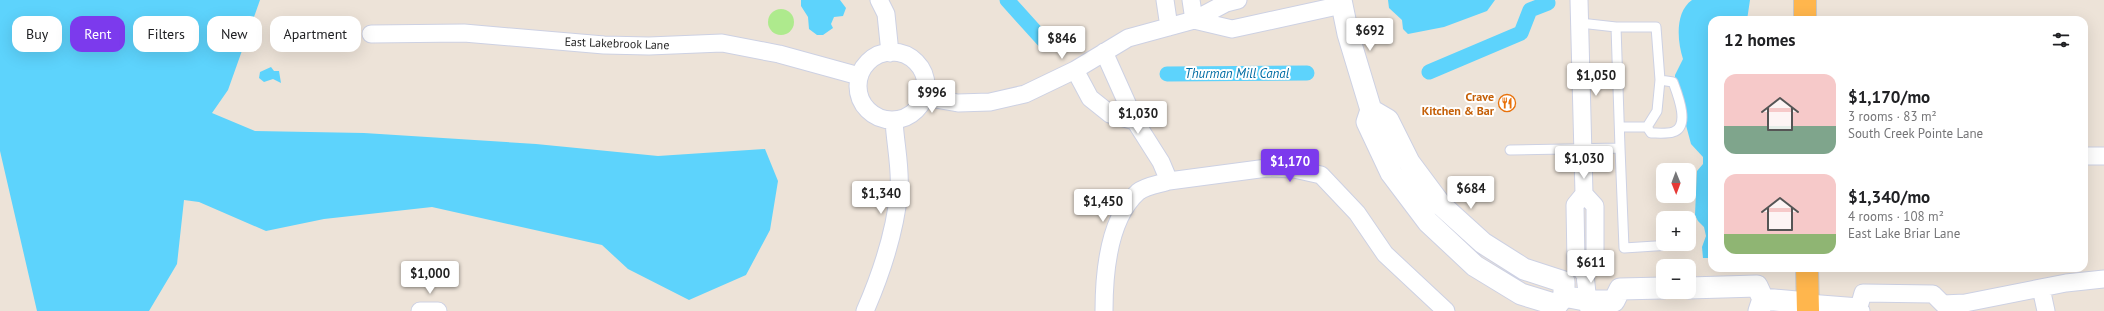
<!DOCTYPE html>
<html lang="en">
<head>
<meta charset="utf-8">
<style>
	body { margin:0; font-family:"PT Sans",sans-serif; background:#f2f2f2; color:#202124; height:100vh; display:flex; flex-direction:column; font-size:15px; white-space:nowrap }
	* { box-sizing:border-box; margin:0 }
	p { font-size:13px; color:#757577 }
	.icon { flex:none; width:22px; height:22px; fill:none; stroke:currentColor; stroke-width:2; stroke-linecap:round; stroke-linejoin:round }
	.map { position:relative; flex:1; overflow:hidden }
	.panel { position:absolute; left:1708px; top:16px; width:380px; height:256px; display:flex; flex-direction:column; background:#fff; border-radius:12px; box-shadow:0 4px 16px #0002 }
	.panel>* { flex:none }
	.hud { position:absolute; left:12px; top:16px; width:380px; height:36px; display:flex; gap:8px }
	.needle { width:26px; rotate:179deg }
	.buttons { position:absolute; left:1656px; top:163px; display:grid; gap:8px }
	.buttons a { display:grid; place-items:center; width:40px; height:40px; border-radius:8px; background:#fff; box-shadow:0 4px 16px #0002; font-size:20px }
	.price { position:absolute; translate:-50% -34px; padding:0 9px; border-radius:4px; background:#fff; color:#222; font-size:13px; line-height:26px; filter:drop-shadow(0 1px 2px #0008) }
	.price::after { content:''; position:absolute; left:50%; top:24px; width:12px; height:9px; margin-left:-6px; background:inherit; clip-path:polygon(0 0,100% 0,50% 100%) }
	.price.current { background:#7c3aed; color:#fff }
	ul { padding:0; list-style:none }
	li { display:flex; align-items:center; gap:12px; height:100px; padding:0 16px }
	li span { display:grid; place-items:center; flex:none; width:112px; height:80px; border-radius:12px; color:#555 }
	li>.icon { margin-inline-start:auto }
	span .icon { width:48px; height:48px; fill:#fffc; stroke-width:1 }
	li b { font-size:17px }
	h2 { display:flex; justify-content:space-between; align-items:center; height:48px; padding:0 16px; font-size:17px }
	.tag { padding:0 14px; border-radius:12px; background:#fff; box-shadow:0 4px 16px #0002; font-size:14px; line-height:36px }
	.tag.current { background:#7c3aed; color:#fff }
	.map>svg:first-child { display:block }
	.green { fill:#aeea8d }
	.water { fill:#5dd3fc }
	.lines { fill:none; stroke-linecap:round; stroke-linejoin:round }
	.canal { stroke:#5dd3fc; stroke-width:15 }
	.service-casing { stroke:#cdd1e3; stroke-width:11 }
	.minor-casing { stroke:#cdd1e3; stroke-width:19 }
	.tertiary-casing { stroke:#cdd1e3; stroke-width:23 }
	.trunk-casing { stroke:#c7c7c7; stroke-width:24 }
	.service { stroke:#fff; stroke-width:9 }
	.minor { stroke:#fff; stroke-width:17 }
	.tertiary { stroke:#fff; stroke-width:21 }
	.trunk { stroke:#ffb64d; stroke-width:22 }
	.labels { text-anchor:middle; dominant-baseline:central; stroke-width:4; stroke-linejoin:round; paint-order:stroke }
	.street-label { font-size:12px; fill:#282828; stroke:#fff }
	.food-label { font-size:12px; font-weight:bold; fill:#c56008; stroke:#fff; text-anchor:end }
	.water-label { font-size:13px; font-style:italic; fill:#006da4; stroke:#fff }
</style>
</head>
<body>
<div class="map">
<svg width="2104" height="311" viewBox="0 0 2104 311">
	<rect width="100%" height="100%" fill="#ede3d8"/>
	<path class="green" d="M768 22a13 13 0 1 1 26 0a13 13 0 1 1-26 0Z"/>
	<path class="water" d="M 0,0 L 260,0 L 228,90 L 212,113 L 255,131 L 364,133 L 536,144 L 658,156 L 765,149 L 778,181 L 770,230 L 746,275 L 689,300 L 628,269 L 602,245 L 432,207 L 324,219 L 266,231 L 199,202 L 184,200 L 177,264 L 149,311 L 37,311 L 0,151 Z
		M 801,0 L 840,0 L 846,8 L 843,16 L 834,17 L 831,24 L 833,28 L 823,35 L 817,35 L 809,29 L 808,17 L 801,6 Z
		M 1388,0 L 1495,0 L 1487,11 L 1444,27 L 1408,34 L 1403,29 L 1402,20 L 1389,8 Z
		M 1692,0 L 1750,0 L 1747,20 L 1712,20 L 1712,258 L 1703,258 L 1702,247 L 1706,236 L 1704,227 L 1698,221 L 1695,215 L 1697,171 L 1703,164 L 1703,157 L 1691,144 L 1675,84 L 1675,75 L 1683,59 C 1677,40 1675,12 1692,0 Z
		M 271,67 L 274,71 L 279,71 L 281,83 L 273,79 L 264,82 L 259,78 L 260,72 Z"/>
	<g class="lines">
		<path class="canal" d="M 1007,0 L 1044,41
			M 1429,72 L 1521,33 L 1530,10 L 1548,3
			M 1167,74 L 1307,73"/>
		<g class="service-casing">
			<path id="service" d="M 1580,23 L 1616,27
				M 1620,127 L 1647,127 L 1657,111 L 1660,80 L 1656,27 L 1616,27 L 1620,148
				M 1647,127 L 1651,133 C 1657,133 1667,134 1673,132 C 1691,127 1677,93 1673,82 L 1660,80
				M 1510,150 L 1620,148 L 1624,248 L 1671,245"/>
		</g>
		<g class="minor-casing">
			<path id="minor" d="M 879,0 L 886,14 L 890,53
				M 1165,0 L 1169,27
				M 1191,0 L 1194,20
				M 1579,0 L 1584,194
				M 1194,20 L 1232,29 L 1342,5
				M 371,34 L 464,33 L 604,45 L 649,46 L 722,43 L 779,54 L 859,76
				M858 86a34 34 0 1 1 68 0a34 34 0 1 1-68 0Z
				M 1075,70 L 1090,98 L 1110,114 L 1135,121 L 1104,52
				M 924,97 L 958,103 L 990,102 L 1025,94 L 1075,70 L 1128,38 L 1194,20 L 1226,3 L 1238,0
				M 1135,121 L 1161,162 L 1169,181 L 1267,168 L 1294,169 L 1321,175 L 1357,213 L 1385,254 L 1446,311
				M 2084,156 L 2104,156
				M 1585,275 L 1595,261 L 1595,206 L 1584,194 L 1575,205 L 1576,263 L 1585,275 L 1589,311
				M 2041,288 L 2046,311
				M 1808,303 L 1859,307
				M 420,311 L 438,311
				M 865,311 C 882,272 895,233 899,191 C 901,168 895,143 894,120
				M 1104,311 C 1104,274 1108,219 1138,192 C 1145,186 1160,184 1169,181
				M 1861,311 L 1859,307 L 1863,293 L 1933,294 L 1943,304 L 1965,303 L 2066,283 L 2104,279"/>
		</g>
		<g class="tertiary-casing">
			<path id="tertiary" d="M 1341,0 L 1348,34 L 1371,110 L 1367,122 L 1391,173 L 1428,222 L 1475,266 L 1521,294 L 1557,305 L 1564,296 L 1564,282 L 1524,269 L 1483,243 L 1441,205 L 1409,162 L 1388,120 L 1371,110
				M 1689,288 L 1757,286 L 1763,299 L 1759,311
				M 1564,296 L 1590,301 L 1614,301
				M 1763,299 L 1808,303
				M 1614,301 L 1620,289 L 1663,288"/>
		</g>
		<g class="trunk-casing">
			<path id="trunk" d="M 1805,0 L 1805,20
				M 1807,268 L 1808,311"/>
		</g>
		<use href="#service" class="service"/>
		<use href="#minor" class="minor"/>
		<use href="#tertiary" class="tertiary"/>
		<use href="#trunk" class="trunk"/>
	</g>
	<defs>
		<g id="restaurant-ring" transform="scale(0.9)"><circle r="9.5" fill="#fff" stroke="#e8710a" stroke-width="1.5"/><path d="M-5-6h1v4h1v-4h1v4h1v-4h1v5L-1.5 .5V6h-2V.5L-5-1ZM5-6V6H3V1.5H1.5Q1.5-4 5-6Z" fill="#e8710a"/></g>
	</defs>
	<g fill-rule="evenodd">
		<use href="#restaurant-ring" x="1507" y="103"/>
	</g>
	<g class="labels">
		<g class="street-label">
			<text transform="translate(617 43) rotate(2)">East Lakebrook Lane</text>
		</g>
		<g class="food-label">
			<text x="1494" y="96">Crave<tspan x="1494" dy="14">Kitchen &amp; Bar</tspan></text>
		</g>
		<g class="water-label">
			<text x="1237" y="73">Thurman Mill Canal</text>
		</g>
	</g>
</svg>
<div class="buttons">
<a><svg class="needle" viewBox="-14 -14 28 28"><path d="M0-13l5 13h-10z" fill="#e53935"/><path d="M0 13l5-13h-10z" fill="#757577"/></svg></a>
<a>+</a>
<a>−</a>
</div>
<b class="price" style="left:1370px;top:52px">$692</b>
<b class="price" style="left:1062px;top:60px">$846</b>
<b class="price" style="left:1596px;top:97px">$1,050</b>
<b class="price" style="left:932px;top:114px">$996</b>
<b class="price" style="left:1138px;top:135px">$1,030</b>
<b class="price" style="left:1584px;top:180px">$1,030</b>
<b class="price current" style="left:1290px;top:183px">$1,170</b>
<b class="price" style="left:1471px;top:210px">$684</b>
<b class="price" style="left:881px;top:215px">$1,340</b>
<b class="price" style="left:1103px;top:223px">$1,450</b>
<b class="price" style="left:1591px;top:284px">$611</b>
<b class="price" style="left:430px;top:295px">$1,000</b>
<div class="hud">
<a class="tag">Buy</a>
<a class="tag current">Rent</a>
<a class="tag">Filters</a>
<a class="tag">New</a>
<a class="tag">Apartment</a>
</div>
<section class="panel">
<h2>12 homes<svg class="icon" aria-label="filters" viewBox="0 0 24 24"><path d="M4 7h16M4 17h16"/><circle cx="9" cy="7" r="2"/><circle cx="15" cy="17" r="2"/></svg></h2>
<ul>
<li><span style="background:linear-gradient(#f6c9c9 65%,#7fa58c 0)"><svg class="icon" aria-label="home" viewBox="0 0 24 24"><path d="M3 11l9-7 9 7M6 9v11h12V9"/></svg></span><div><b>$1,170/mo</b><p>3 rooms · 83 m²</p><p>South Creek Pointe Lane</p></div></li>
<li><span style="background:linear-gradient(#f6c9c9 75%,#8fb573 0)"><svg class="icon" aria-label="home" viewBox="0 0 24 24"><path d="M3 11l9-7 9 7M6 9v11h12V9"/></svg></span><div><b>$1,340/mo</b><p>4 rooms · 108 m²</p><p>East Lake Briar Lane</p></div></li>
</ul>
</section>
</div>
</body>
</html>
